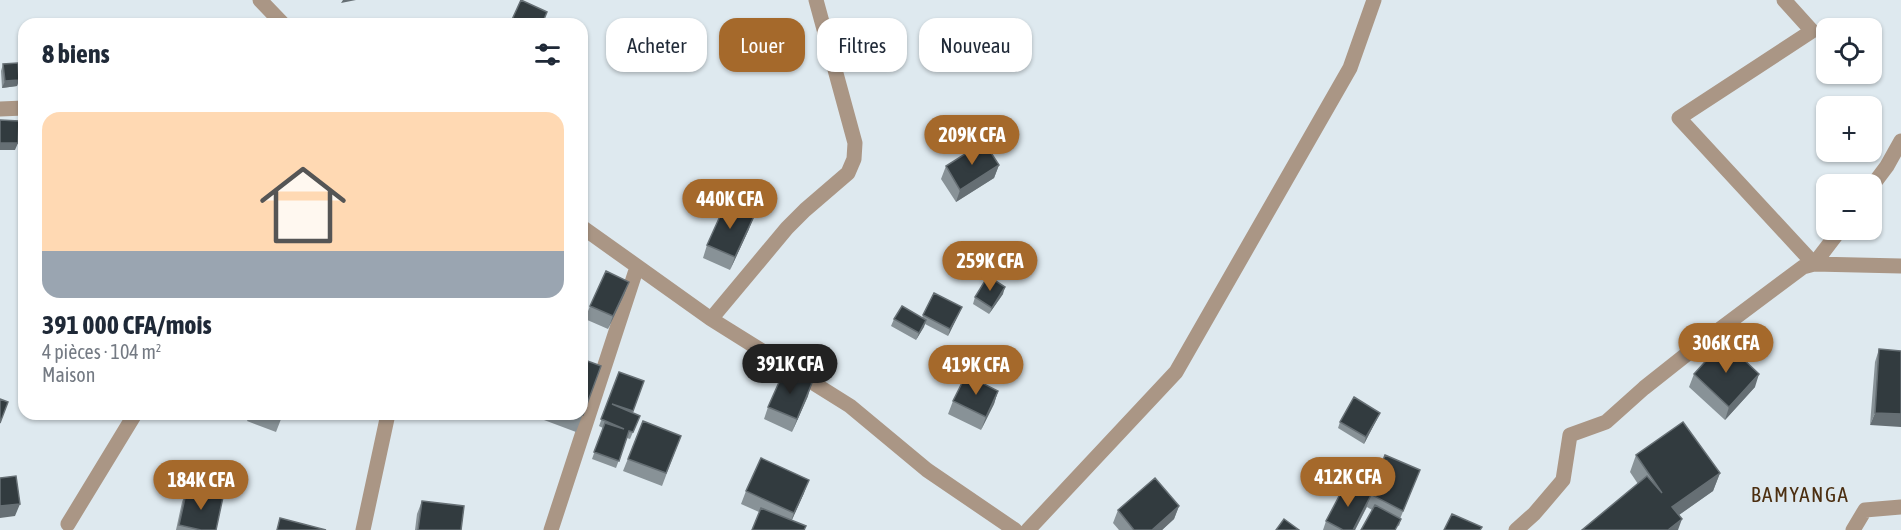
<!DOCTYPE html>
<html lang="fr">
<head>
<meta charset="utf-8">
<style>
	body { margin:0; font-family:"Asap Condensed",sans-serif; background:#f2f2f3; color:#1f2937; height:100vh; display:flex; flex-direction:column; font-size:22px; white-space:nowrap }
	* { box-sizing:border-box; margin:0 }
	p { font-size:20px; color:#747a83 }
	.icon { flex:none; width:33px; height:33px; fill:none; stroke:currentColor; stroke-width:2; stroke-linecap:round; stroke-linejoin:round }
	.map { position:relative; flex:1; overflow:hidden }
	.side { position:absolute; left:18px; top:18px; width:570px; height:402px; display:flex; flex-direction:column; background:#fff; border-radius:18px; box-shadow:0 2px 4px #0004 }
	.side>* { flex:none }
	.hud { position:absolute; left:606px; top:18px; width:570px; height:54px; display:flex; gap:12px }
	.fabs { position:absolute; left:1816px; top:18px; display:grid; gap:12px }
	.fabs a { display:grid; place-items:center; width:66px; height:66px; border-radius:12px; background:#fff; box-shadow:0 2px 4px #0004; font-size:30px }
	.price { position:absolute; translate:-50% -51px; padding:0 14px; border-radius:21px; background:#a5692b; color:#fff; font-size:20px; line-height:39px; filter:drop-shadow(0 2px 3px #0008) }
	.price::after { content:''; position:absolute; left:50%; top:36px; width:18px; height:14px; margin-left:-9px; background:inherit; clip-path:polygon(0 0,100% 0,50% 100%) }
	.price.current { background:#222; color:#fff }
	ul { padding:0; list-style:none }
	li { display:grid; align-content:center; gap:12px; height:318px; padding:0 24px }
	li span { display:grid; place-items:center; height:186px; border-radius:18px; color:#555 }
	li>.icon { margin-inline-start:auto }
	span .icon { width:108px; height:108px; fill:#fffc; stroke-width:1 }
	li b { font-size:26px }
	h2 { display:flex; justify-content:space-between; align-items:center; height:72px; padding:0 24px; font-size:26px }
	.pill { padding:0 21px; border-radius:18px; background:#fff; box-shadow:0 2px 4px #0004; font-size:21px; line-height:54px }
	.pill.current { background:#a5692b; color:#fff }
	.map>svg:first-child { display:block }
	.lines { fill:none; stroke-linecap:round; stroke-linejoin:round }
	.minor { stroke:#aa9685; stroke-width:15 }
	.wall { fill:#889297 }
	.shaded-wall { fill:#666f74 }
	.building { fill:#323b3f; stroke:#666f74; stroke-width:1.5 }
	.labels { text-anchor:middle; dominant-baseline:central; stroke-width:6; stroke-linejoin:round; paint-order:stroke }
	.quarter-label { font-size:21px; letter-spacing:1.5px; fill:#4c2f11; stroke:#dee9ef }
</style>
</head>
<body>
<div class="map">
<svg width="1901" height="530" viewBox="0 0 1901 530">
	<rect width="100%" height="100%" fill="#dee9ef"/>
	<g class="lines">
		<path class="minor" d="M 260,0 L 283,24
			M 1784,0 L 1812,31 L 1679,118 L 1814,264 L 1840,230
			M 0,109 L 24,108
			M 1872,186 L 1887,166 L 1901,141
			M 582,227 L 711,319 L 850,406 L 927,470 L 1015,530
			M 711,319 L 787,228 L 805,210 L 848,173 L 854,159 L 855,143 L 816,0
			M 68,524 L 135,414
			M 363,530 L 388,414
			M 551,530 L 637,267
			M 1028,530 L 1176,372 L 1350,68 L 1374,0
			M 1516,530 L 1534,514 L 1563,480 L 1570,435 L 1606,422 L 1644,388 L 1692,350 L 1803,267 L 1814,264 L 1901,266
			M 1853,530 L 1865,510 L 1901,507"/>
	</g>
	<path class="wall" d="M 3,64 L 19,80 L 17,86 L 2,88 L 1,71 Z
		M 999,165 L 994,178 L 956,202 L 941,179 L 946,166 Z
		M 749,229 L 730,270 L 703,258 L 707,245 Z
		M 629,282 L 624,295 L 608,329 L 585,319 L 590,306 Z
		M 1003,294 L 989,314 L 973,304 L 975,297 Z
		M 962,307 L 948,336 L 925,324 L 916,340 L 891,326 L 894,319 L 922,318 L 923,315 Z
		M 1879,349 L 1901,351 L 1870,425 L 1875,362 Z
		M 601,366 L 576,432 L 528,414 L 582,414 Z
		M 619,372 L 644,381 L 632,413 L 637,423 L 630,439 L 627,438 L 616,468 L 592,459 L 603,428 L 599,426 Z
		M 1694,374 L 1755,387 L 1725,420 L 1689,387 Z
		M 998,391 L 994,404 L 981,430 L 948,414 L 953,401 Z
		M 808,396 L 792,432 L 764,419 L 768,407 Z
		M 250,414 L 283,414 L 276,432 L 247,421 Z
		M 1377,419 L 1364,444 L 1338,428 L 1340,422 Z
		M 643,421 L 681,436 L 662,486 L 623,471 Z
		M 1636,455 L 1720,473 L 1713,491 L 1679,515 L 1638,484 L 1630,472 Z
		M 1420,470 L 1400,519 L 1401,519 L 1399,526 L 1367,507 L 1355,530 L 1323,530 L 1326,521 L 1369,494 Z
		M 187,489 L 216,530 L 176,530 L 182,502 Z
		M 746,491 L 804,493 L 792,520 L 759,512 L 741,504 Z
		M 422,501 L 461,530 L 415,530 L 417,514 Z
		M 1179,506 L 1174,519 L 1162,530 L 1119,530 L 1113,523 L 1118,510 Z"/>
	<path class="shaded-wall" d="M 343,0 L 356,0 L 341,3 Z
		M 19,80 L 17,86 L 2,88 L 5,81 Z
		M 0,143 L 18,143 L 15,150 L 0,150 Z
		M 999,165 L 994,178 L 956,202 L 960,190 Z
		M 754,216 L 749,229 L 730,270 L 735,257 Z
		M 629,282 L 624,295 L 608,329 L 613,316 Z
		M 1005,287 L 1003,294 L 989,314 L 992,308 Z
		M 962,307 L 959,314 L 948,336 L 950,329 Z
		M 926,320 L 924,327 L 916,340 L 919,333 Z
		M 1759,374 L 1755,387 L 1725,420 L 1729,407 Z
		M 812,383 L 808,396 L 792,432 L 797,419 Z
		M 998,391 L 994,404 L 981,430 L 986,417 Z
		M 1380,413 L 1377,419 L 1364,444 L 1366,437 Z
		M 1875,413 L 1901,414 L 1901,427 L 1870,425 Z
		M 1720,473 L 1713,491 L 1666,524 L 1672,507 Z
		M 809,480 L 804,493 L 789,526 L 794,513 Z
		M 1371,495 L 1366,508 L 1355,530 L 1353,530 Z
		M 20,504 L 15,516 L 0,518 L 0,506 Z
		M 1179,506 L 1174,519 L 1162,530 L 1152,530 Z
		M 1682,519 L 1678,530 L 1668,530 Z"/>
	<path class="building" d="M 521,0 L 547,12 L 542,24 L 510,24 Z
		M 18,63 L 19,80 L 5,81 L 3,64 Z
		M 0,120 L 19,121 L 18,143 L 0,143 Z
		M 984,142 L 999,165 L 960,190 L 946,166 Z
		M 726,203 L 754,216 L 735,257 L 707,245 Z
		M 606,271 L 629,282 L 613,316 L 590,306 Z
		M 988,276 L 1005,287 L 992,308 L 975,297 Z
		M 934,293 L 962,307 L 950,329 L 923,315 Z
		M 902,306 L 926,320 L 919,333 L 894,319 Z
		M 1724,341 L 1759,374 L 1729,407 L 1694,374 Z
		M 1879,349 L 1901,351 L 1901,414 L 1875,413 Z
		M 582,359 L 601,366 L 583,415 L 581,414 L 582,414 Z
		M 784,371 L 812,383 L 797,419 L 768,407 Z
		M 619,372 L 644,381 L 633,411 L 612,404 L 640,416 L 633,432 L 629,431 L 619,461 L 594,452 L 605,423 L 624,429 L 601,419 Z
		M 966,375 L 998,391 L 986,417 L 953,401 Z
		M 1354,397 L 1380,413 L 1366,437 L 1340,422 Z
		M 0,399 L 8,402 L 0,423 Z
		M 266,414 L 282,414 L 280,419 Z
		M 643,421 L 681,436 L 666,473 L 628,459 Z
		M 1683,422 L 1720,473 L 1672,507 L 1682,519 L 1668,530 L 1582,530 L 1647,476 L 1662,493 L 1636,455 Z
		M 1385,455 L 1420,470 L 1403,511 L 1370,494 Z
		M 761,458 L 809,480 L 794,513 L 746,491 Z
		M 16,476 L 20,504 L 0,506 L 0,478 Z
		M 1155,478 L 1179,506 L 1152,530 L 1134,530 L 1118,510 Z
		M 1346,483 L 1371,495 L 1353,530 L 1343,530 L 1326,521 Z
		M 187,489 L 223,497 L 216,530 L 201,530 L 179,525 Z
		M 422,501 L 464,506 L 461,530 L 418,530 Z
		M 1375,505 L 1401,519 L 1395,530 L 1361,530 Z
		M 761,508 L 806,526 L 804,530 L 752,530 Z
		M 1452,514 L 1482,527 L 1480,530 L 1444,530 Z
		M 280,518 L 326,530 L 277,530 Z
		M 1284,519 L 1299,530 L 1276,530 Z"/>
	<g class="labels">
		<g class="quarter-label">
			<text x="1800" y="494">BAMYANGA</text>
		</g>
	</g>
</svg>
<div class="fabs">
<a><svg class="icon" aria-label="locate" viewBox="0 0 24 24"><circle cx="12" cy="12" r="6"/><path d="M12 2v4M12 18v4M2 12h4M18 12h4"/></svg></a>
<a>+</a>
<a>−</a>
</div>
<b class="price" style="left:972px;top:166px">209K CFA</b>
<b class="price" style="left:730px;top:230px">440K CFA</b>
<b class="price" style="left:990px;top:292px">259K CFA</b>
<b class="price" style="left:1726px;top:374px">306K CFA</b>
<b class="price current" style="left:790px;top:395px">391K CFA</b>
<b class="price" style="left:976px;top:396px">419K CFA</b>
<b class="price" style="left:1348px;top:508px">412K CFA</b>
<b class="price" style="left:201px;top:511px">184K CFA</b>
<div class="hud">
<a class="pill">Acheter</a>
<a class="pill current">Louer</a>
<a class="pill">Filtres</a>
<a class="pill">Nouveau</a>
</div>
<section class="side">
<h2>8 biens<svg class="icon" aria-label="filters" viewBox="0 0 24 24"><path d="M4 7h16M4 17h16"/><circle cx="9" cy="7" r="2"/><circle cx="15" cy="17" r="2"/></svg></h2>
<ul>
<li><span style="background:linear-gradient(#ffd9b3 75%,#9aa5b1 0)"><svg class="icon" aria-label="home" viewBox="0 0 24 24"><path d="M3 11l9-7 9 7M6 9v11h12V9"/></svg></span><div><b>391 000 CFA/mois</b><p>4 pièces · 104 m²</p><p>Maison</p></div></li>
</ul>
</section>
</div>
</body>
</html>
